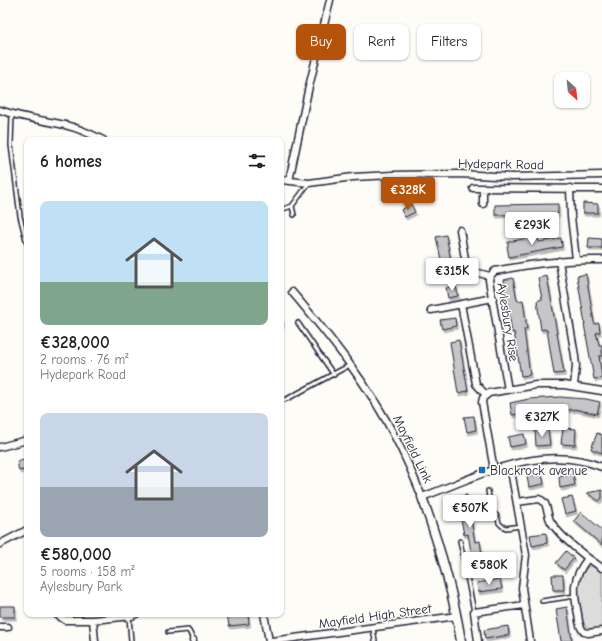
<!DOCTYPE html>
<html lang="en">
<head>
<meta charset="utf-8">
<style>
	body { margin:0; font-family:"Comic Neue",sans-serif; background:#f6f6f6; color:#202124; height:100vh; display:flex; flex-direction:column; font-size:15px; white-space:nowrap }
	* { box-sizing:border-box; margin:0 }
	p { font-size:13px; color:#757577 }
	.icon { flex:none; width:22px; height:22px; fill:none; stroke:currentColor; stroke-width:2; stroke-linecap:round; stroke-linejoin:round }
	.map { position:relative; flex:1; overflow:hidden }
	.sheet { position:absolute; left:24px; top:137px; width:260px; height:480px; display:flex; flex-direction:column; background:#fff; border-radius:8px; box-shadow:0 1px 3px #0004 }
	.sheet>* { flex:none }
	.guide { position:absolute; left:296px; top:24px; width:246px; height:36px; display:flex; gap:8px }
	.needle { width:26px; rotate:153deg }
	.buttons { position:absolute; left:554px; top:72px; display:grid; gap:8px }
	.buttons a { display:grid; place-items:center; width:36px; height:36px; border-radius:8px; background:#fff; box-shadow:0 1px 3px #0004; font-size:20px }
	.price { position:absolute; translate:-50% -34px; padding:0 9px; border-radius:4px; background:#fff; color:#222; font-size:13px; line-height:26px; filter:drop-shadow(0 1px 2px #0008) }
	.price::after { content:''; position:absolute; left:50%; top:24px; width:12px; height:9px; margin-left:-6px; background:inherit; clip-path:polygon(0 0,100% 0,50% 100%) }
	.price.selected { background:#b45309; color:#fff }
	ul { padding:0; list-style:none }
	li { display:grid; align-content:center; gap:8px; height:212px; padding:0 16px }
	li span { display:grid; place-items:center; height:124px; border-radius:8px; color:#555 }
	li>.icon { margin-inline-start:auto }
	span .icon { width:72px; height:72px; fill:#fffc; stroke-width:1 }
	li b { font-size:17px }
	h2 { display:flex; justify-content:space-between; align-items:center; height:48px; padding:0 16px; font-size:17px }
	.chip { padding:0 14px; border-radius:8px; background:#fff; box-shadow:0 1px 3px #0004; font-size:14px; line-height:36px }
	.chip.selected { background:#b45309; color:#fff }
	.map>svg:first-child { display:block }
	.green { fill:#dddcdb; stroke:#807f8b }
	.building { fill:#c6c6c8; stroke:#22223b; filter:url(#shadow) }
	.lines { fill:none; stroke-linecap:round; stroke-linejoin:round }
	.lane-casing { stroke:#22223b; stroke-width:6 }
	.street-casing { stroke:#22223b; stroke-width:9 }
	.secondary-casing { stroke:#22223b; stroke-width:11 }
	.lane { stroke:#fdfcf7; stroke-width:3 }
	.street { stroke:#fdfcf7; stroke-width:6 }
	.secondary { stroke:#fdfcf7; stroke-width:8 }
	.poi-dot { fill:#1f6fb2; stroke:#fdfcf7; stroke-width:1.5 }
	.labels { text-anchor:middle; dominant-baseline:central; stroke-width:3; stroke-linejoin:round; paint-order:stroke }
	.street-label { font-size:13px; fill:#22223b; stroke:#fdfcf7 }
	.poi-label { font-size:13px; fill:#22223b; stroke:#fdfcf7; text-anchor:start }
</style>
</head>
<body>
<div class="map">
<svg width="602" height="641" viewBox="0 0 602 641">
	<defs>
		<filter id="shadow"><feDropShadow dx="1.5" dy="3" stdDeviation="0" flood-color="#0004"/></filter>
	</defs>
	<rect width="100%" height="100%" fill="#fdfcf7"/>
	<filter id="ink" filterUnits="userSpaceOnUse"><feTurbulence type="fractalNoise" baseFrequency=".025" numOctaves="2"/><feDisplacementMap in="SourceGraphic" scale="8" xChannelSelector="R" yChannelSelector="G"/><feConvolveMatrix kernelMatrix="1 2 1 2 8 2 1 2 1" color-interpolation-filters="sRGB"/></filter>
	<g filter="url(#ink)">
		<path class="green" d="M 591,565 L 602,573 L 602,630 C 595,631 589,633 584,626 C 581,608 569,576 591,565 Z"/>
		<path class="building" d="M 583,203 L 598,204 L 598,213 L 583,213 Z
			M 411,204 L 415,212 L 405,217 L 401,210 Z
			M 558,204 L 558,214 L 495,215 L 495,205 Z
			M 446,235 L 453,271 L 444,273 L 436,237 Z
			M 537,236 L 539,242 L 561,238 L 562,247 L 509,257 L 507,246 L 508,246 L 508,242 Z
			M 589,238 L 602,239 L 602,248 L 588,248 Z
			M 586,274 L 594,322 L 595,324 L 599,323 L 600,332 L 596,333 L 599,344 L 599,345 L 602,345 L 602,356 L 599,356 L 602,378 L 594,379 L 584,324 L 585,324 L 577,276 Z
			M 547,276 L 564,373 L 554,374 L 547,330 L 545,330 L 545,329 L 541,330 L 537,301 L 542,299 L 538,278 Z
			M 513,278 L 517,300 L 519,301 L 523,300 L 527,329 L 524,329 L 530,375 L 521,376 L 516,344 L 514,332 L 512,333 L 504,280 Z
			M 456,286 L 458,296 L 448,298 L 446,288 Z
			M 455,318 L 456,326 L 442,329 L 440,320 Z
			M 459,340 L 468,391 L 458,393 L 450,342 Z
			M 560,397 L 586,399 L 600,402 L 597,414 L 574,409 L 574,410 L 551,409 L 551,410 L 530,412 L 512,415 L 510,403 L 529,399 Z
			M 474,416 L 476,430 L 467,432 L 464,417 Z
			M 563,428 L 576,429 L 575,445 L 561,444 Z
			M 548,429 L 550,445 L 536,446 L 535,430 Z
			M 597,433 L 602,435 L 602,453 L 591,449 Z
			M 524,434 L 526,444 L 510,447 L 508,437 Z
			M 27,458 L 27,469 L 19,471 L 17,461 Z
			M 542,474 L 544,484 L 529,487 L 527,477 Z
			M 573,474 L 575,485 L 560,488 L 559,477 Z
			M 602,490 L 602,498 L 599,501 L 587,493 Z
			M 467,495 L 475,542 L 480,541 L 483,562 L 473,564 L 468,534 L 464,535 L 457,497 Z
			M 572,497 L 576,511 L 565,514 L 561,499 Z
			M 581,512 L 602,530 L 602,545 L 574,521 Z
			M 546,533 L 547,543 L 532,546 L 530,535 Z
			M 566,551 L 574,558 L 564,570 L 556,563 Z
			M 552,575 L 563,575 L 564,590 L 553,590 Z
			M 500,579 L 502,589 L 478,592 L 477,583 Z
			M 0,606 L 15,606 L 15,617 L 0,617 Z
			M 567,607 L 572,641 L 561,641 L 556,609 Z
			M 227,614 L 248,614 L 249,624 L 229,626 Z
			M 508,626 L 509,635 L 485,639 L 484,630 Z"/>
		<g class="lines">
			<g class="lane-casing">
				<path id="lane" d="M 12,114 L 11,145 L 20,216 L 27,244
					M 283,209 L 292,206
					M 294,215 L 292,206 L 309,183
					M 298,323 L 334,375
					M 281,324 L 281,327
					M 281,401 L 287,399 L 350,365
					M 488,491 L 491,510 L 497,516 L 499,523 L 502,526 L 506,528 L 521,526
					M 460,541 L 474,612
					M 542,601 L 575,596
					M 129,617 L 131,641
					M 373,628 L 375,641
					M 168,632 L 188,630 L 190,633 L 193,640"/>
			</g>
			<g class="street-casing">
				<path id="street" d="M 0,110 C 22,118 42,120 65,125 C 78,128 91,134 103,140
					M 281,180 L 309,183 L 353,177 L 393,175 L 460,174 L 512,177 L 602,175
					M 289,181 L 308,91 L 330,0
					M 473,188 L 602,189
					M 570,188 L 571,217 L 576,259
					M 483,189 L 483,204
					M 460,230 L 467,270 L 490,276
					M 559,261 L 575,356 L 576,366 L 574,386
					M 292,292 C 331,338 369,385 396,439 C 406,458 414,477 422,497 C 479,476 541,442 602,467
					M 461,304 L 476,384 L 486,395
					M 431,310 L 493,298
					M 508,390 L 489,280 L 490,276 L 495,271 C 532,264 564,259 602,260
					M 0,447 L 27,440
					M 510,465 L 526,555 L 522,588 L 530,641
					M 494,470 L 482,402 L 483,398 L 489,393 L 536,385 L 564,385 L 602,391
					M 517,502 L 539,499 C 549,502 546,514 551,522 C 561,538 587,558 602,568
					M 0,544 L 27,530
					M 588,558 C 572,579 573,590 578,614 C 579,621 579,627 584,632 L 588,633 L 602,631
					M 56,614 L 65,620 L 93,620 L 132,616 L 136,614
					M 264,614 L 269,641
					M 93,620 L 95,641
					M 0,627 L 8,627
					M 193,640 L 193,641
					M 272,641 L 457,616
					M 478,641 L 474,612 L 524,605"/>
			</g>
			<g class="secondary-casing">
				<path id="secondary" d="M 422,497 C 439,544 453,591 461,641"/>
			</g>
			<use href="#lane" class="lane"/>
			<use href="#street" class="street"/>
			<use href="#secondary" class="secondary"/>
		</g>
	</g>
	<rect class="poi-dot" x="478" y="466" width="8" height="8" rx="2"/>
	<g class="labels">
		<g class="street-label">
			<text transform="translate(501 164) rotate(1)">Hydepark Road</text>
			<text transform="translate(508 322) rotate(81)">Aylesbury Rise</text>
			<text transform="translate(413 449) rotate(64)">Mayfield Link</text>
			<text transform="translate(375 616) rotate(-8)">Mayfield High Street</text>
		</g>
		<g class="poi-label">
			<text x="490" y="470">Blackrock avenue</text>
		</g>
	</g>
</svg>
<div class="buttons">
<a><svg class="needle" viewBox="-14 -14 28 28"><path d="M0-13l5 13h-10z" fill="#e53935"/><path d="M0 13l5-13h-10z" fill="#757577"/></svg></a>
</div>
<b class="price selected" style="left:408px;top:211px">€328K</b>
<b class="price" style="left:532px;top:246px">€293K</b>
<b class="price" style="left:452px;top:292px">€315K</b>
<b class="price" style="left:542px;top:438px">€327K</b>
<b class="price" style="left:470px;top:529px">€507K</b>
<b class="price" style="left:489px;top:586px">€580K</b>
<div class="guide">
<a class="chip selected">Buy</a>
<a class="chip">Rent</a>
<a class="chip">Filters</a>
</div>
<section class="sheet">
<h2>6 homes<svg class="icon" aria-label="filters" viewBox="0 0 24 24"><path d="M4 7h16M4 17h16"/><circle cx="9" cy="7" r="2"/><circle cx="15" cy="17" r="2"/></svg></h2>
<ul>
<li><span style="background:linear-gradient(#bfe0f5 65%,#7fa58c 0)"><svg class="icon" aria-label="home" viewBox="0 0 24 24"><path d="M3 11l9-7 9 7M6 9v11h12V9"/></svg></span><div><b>€328,000</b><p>2 rooms · 76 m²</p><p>Hydepark Road</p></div></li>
<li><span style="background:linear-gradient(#c9d6e8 60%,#9aa5b1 0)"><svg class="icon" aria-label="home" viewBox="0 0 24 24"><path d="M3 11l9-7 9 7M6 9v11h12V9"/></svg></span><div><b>€580,000</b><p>5 rooms · 158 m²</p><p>Aylesbury Park</p></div></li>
</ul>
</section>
</div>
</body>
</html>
